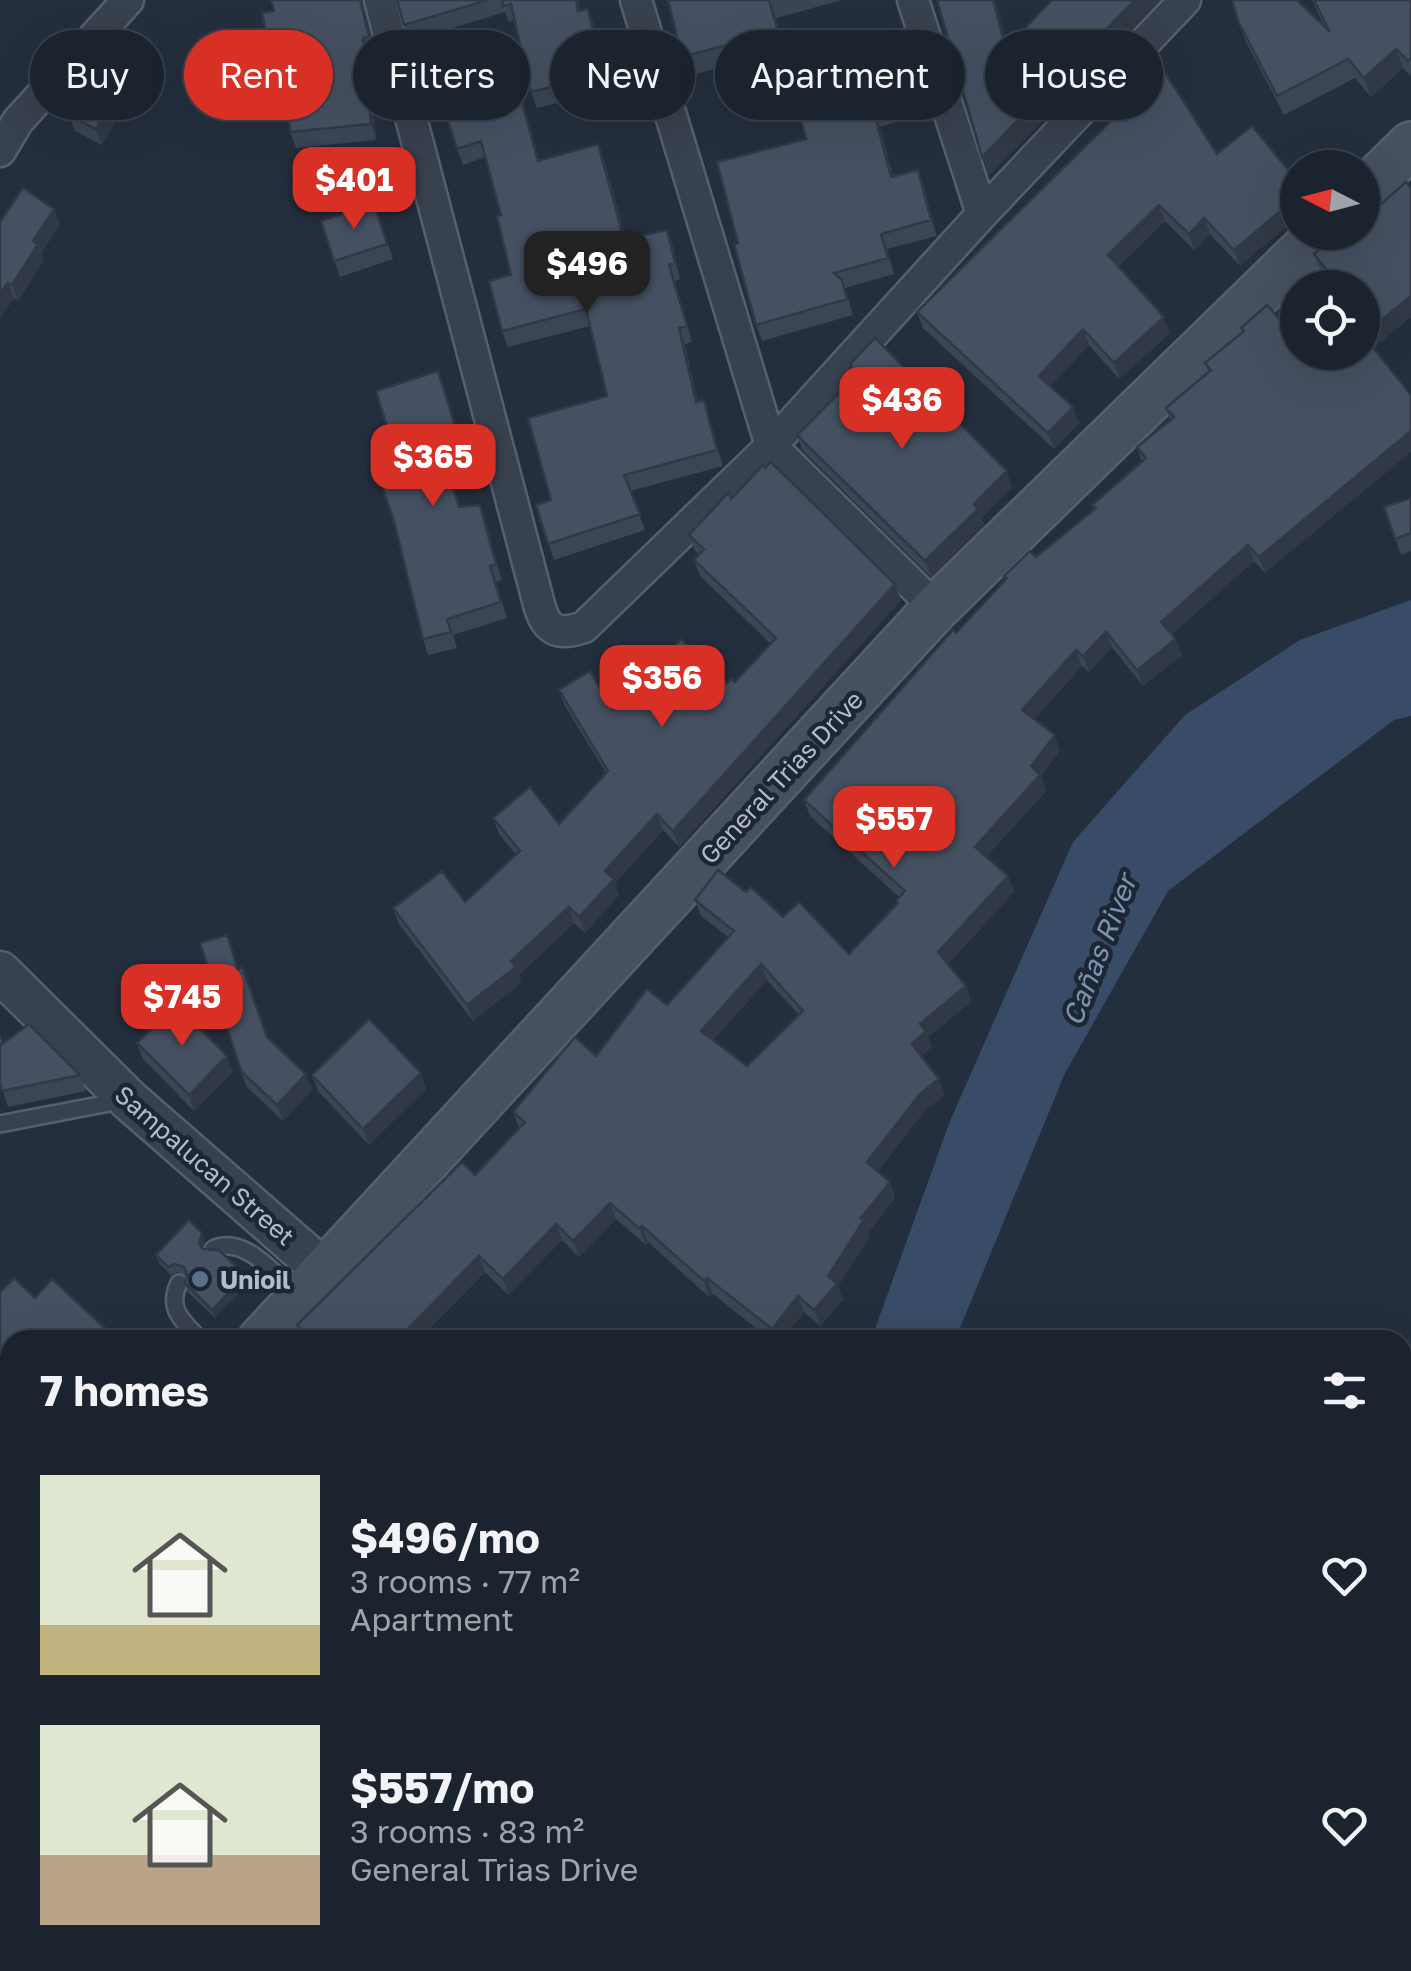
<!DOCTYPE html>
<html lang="en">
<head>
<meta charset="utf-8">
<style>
	body { margin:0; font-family:"Golos Text",sans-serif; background:#282f3a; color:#f1f3f6; height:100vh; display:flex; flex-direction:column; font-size:38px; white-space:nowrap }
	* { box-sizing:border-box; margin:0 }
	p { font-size:32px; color:#a0a4aa }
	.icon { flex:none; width:55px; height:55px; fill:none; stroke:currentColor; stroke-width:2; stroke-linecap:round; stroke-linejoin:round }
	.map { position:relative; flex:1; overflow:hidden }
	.drawer { position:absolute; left:0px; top:1330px; width:1412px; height:642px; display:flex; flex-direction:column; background:#1b232e; border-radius:30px 30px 0 0; box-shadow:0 10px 40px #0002,0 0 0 2px #39404a }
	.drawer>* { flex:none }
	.hud { position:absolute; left:30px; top:30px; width:1352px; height:90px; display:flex; gap:20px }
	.needle { width:65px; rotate:276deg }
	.fabs { position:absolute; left:1280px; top:150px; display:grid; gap:20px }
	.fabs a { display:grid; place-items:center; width:100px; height:100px; border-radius:50%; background:#1b232e; box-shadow:0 10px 40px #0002,0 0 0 2px #39404a; font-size:50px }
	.price { position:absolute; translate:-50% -85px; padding:0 22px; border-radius:20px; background:#d93025; color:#fff; font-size:32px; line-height:65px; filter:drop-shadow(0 2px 5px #0008) }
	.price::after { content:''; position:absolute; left:50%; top:60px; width:30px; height:22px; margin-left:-15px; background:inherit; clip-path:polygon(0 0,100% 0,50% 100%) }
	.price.selected { background:#222; color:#fff }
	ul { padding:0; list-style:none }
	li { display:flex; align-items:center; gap:30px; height:250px; padding:0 40px }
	li span { display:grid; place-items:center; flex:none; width:280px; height:200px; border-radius:0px; color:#555 }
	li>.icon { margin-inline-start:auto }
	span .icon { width:120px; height:120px; fill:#fffc; stroke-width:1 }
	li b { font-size:42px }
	h2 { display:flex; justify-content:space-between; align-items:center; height:120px; padding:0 40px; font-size:42px }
	.tag { padding:0 35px; border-radius:45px; background:#1b232e; box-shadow:0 10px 40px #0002,0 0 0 2px #39404a; font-size:35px; line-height:90px }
	.tag.selected { background:#d93025; color:#fff }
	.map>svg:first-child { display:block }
	.water { fill:#394c67 }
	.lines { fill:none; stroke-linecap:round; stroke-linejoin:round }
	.service-casing { stroke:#565f6c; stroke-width:20 }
	.minor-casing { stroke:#565f6c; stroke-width:35 }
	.tertiary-casing { stroke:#565f6c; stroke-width:45 }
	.secondary-casing { stroke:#565f6c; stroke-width:50 }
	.service { stroke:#38414e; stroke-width:15 }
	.minor { stroke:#38414e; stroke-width:30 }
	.tertiary { stroke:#38414e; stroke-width:40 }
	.secondary { stroke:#465061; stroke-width:45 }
	.wall { fill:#3b4654; fill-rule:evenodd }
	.shaded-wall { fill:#303945 }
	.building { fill:#455162; stroke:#303945; stroke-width:2.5; fill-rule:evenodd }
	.service-dot { fill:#5c6f8a; stroke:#1d2633; stroke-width:4 }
	.labels { text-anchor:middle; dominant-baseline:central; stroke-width:9; stroke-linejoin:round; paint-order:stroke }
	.street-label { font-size:25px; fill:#b4bcc9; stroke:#1d2633 }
	.poi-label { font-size:25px; font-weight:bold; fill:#b4bcc9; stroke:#1d2633; text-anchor:start }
	.water-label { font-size:28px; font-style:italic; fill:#7c92b1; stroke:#1d2633 }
</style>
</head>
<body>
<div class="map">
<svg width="1411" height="1971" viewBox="0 0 1411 1971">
	<rect width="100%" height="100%" fill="#242f3e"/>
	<path class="water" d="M 1411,600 L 1411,716 L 1394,720 L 1168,891 L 1065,1073 L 955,1340 L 871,1340 L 950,1121 L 1073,842 L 1185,715 L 1300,640 Z
		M 25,1963 L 25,1962 L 271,1963 L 253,1971 L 10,1971 Z"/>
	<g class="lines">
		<g class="service-casing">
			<path id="service" d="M 0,1124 L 125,1100
				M 213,1249 C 245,1234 276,1276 298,1295
				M 179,1283 C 166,1309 184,1323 201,1340"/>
		</g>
		<g class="minor-casing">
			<path id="minor" d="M 380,0 L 540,608 C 548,633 561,635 584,627 L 771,446 L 982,214 L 1185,0
				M 636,0 L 771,446 L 936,608
				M 913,0 L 982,214
				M 0,151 L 18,121 L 128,0
				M 0,1529 L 10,1567
				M 1333,1962 L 1335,1971"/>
		</g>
		<g class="tertiary-casing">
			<path id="tertiary" d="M 0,972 L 129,1100 L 326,1272"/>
		</g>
		<g class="secondary-casing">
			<path id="secondary" d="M 1362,193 L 1411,145
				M 261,1340 L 936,608 L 1322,232
				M 0,1609 L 10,1596"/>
		</g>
		<use href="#service" class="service"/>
		<use href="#minor" class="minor"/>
		<use href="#tertiary" class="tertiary"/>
		<use href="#secondary" class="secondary"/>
	</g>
	<path class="wall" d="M 271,0 L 362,0 L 374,52 L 369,54 L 376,140 L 296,148 L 290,132 L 286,84 L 279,85 L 273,69 L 274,11 Z
		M 397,0 L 578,0 L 580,10 L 588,9 L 594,25 L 609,90 L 537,108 L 531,92 L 514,20 L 509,22 L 505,12 L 410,41 Z
		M 668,0 L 842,0 L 776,18 L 785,50 L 689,76 L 682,57 Z
		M 1312,0 L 1411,0 L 1411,76 L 1403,68 L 1371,97 L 1355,78 L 1284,115 L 1246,42 L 1239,23 L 1325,28 Z
		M 875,47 L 896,122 L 880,127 L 893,176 L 918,170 L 937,236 L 887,249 L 894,274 L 845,288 L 853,315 L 762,341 L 756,325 L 738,243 L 806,139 Z
		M 142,65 L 147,81 L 117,118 L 102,145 L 75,131 L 69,115 L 79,96 L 74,82 Z
		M 522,96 L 539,161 L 604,160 L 626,238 L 667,230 L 673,246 L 680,279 L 675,281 L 692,342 L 685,344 L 698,401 L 704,400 L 723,466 L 630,491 L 645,530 L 554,560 L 536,505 L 551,500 L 607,396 L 590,326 L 508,347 L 502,331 L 511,275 L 501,215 L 485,157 L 463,165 L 457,149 Z
		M 1118,104 L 1217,154 L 1240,266 L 1210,234 L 1194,250 L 1165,221 L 1118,267 L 1170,333 L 1119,379 L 1089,345 L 1050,386 L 1079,423 L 1054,449 L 923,328 L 917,312 L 1121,111 Z
		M 1411,188 L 1411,317 L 1373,348 L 1265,573 L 1254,561 L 1172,634 L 1182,655 L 1143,686 L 1112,647 L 1089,672 L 1082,666 L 1034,719 L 1060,751 L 1041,776 L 1046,791 L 986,857 L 1008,876 L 1014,892 L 948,964 L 966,986 L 971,1002 L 928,1037 L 932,1047 L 922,1056 L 945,1095 L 926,1109 L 878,1171 L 890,1182 L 895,1198 L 869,1232 L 870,1236 L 838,1286 L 843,1300 L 820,1326 L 804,1312 L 782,1340 L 771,1340 L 713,1294 L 709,1297 L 648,1242 L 646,1245 L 616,1219 L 579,1257 L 562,1240 L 508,1295 L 485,1272 L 418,1340 L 303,1340 L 297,1325 L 475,1175 L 519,1128 L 513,1112 L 596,1056 L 667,1005 L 728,937 L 701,916 L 695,900 L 746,892 L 783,917 L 849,954 L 897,904 L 896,901 L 899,897 L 810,816 L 804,800 L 1006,579 L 1004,576 L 1036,557 L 1094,509 L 1092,505 L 1142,462 L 1137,447 L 1170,420 L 1166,408 L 1208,372 L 1205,363 L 1243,332 L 1241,328 L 1298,352 L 1362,288 L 1334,288 L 1320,270 L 1314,254 L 1362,232 ZM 767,980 L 799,1015 L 747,1066 L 713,1040 Z
		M 374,203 L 393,259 L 340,277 L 321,221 Z
		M 54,209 L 60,225 L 41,253 L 44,260 L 18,301 L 14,298 L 0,318 L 0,222 Z
		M 851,373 L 1012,487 L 982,518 L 984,524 L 931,577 L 803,451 L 797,435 L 853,378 Z
		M 444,387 L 463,448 L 443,454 L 459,507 L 480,505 L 502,580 L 496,582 L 507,618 L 453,635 L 457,648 L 428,655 L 423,639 L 396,456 Z
		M 731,498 L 901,600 L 679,847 L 663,830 L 615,883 L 619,895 L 585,933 L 574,923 L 519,975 L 521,983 L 473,1021 L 399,924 L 393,908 L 465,902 L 516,855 L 499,834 L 493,818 L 559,824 L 606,773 L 565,706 L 559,690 L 613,709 L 735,682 L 771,644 L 700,576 L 694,560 L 699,555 L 695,551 L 689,535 Z
		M 1411,498 L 1411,551 L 1401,555 L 1384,507 Z
		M 239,969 L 267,1037 L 312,1090 L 283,1121 L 247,1087 L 241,1071 Z
		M 0,1035 L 3,1044 L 80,1075 L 86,1091 L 8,1107 L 0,1082 Z
		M 137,1043 L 233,1072 L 194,1111 L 143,1059 Z
		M 421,1073 L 426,1089 L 369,1145 L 318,1091 L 312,1075 Z
		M 205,1241 L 203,1249 L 248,1283 L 215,1318 L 188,1292 L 185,1283 L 187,1275 L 178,1272 L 171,1275 L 159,1263 L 156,1255 Z
		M 0,1292 L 10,1340 L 10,1396 L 0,1387 Z"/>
	<path class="shaded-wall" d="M 360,0 L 362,0 L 374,52 L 369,36 Z
		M 770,0 L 776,18 L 785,50 L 778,31 Z
		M 993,0 L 995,0 L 1013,67 L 1006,48 Z
		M 1135,0 L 1161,0 L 989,176 L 982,157 Z
		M 588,9 L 594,25 L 609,90 L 603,74 Z
		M 363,38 L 369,54 L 376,140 L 371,124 Z
		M 875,47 L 881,63 L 896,122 L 890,106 Z
		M 1396,49 L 1403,68 L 1371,97 L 1364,78 Z
		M 142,65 L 147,81 L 117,118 L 102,145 L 96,129 L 111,102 Z
		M 516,80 L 522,96 L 544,177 L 538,161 Z
		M 874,111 L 880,127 L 897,193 L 891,177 Z
		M 598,144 L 604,160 L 630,255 L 624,239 Z
		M 918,170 L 924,186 L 937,236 L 931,220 Z
		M 1298,196 L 1298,217 L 1240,266 L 1234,250 Z
		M 1159,205 L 1165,221 L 1114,271 L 1108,255 Z
		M 54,209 L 60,225 L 41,253 L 44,260 L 18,301 L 12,285 L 33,241 Z
		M 1204,218 L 1210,234 L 1194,250 L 1189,234 Z
		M 667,230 L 673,246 L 680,279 L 675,263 Z
		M 8,283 L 14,298 L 0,318 L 0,294 Z
		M 1411,296 L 1411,317 L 1369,351 L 1363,335 Z
		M 1164,317 L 1170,333 L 1119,379 L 1114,363 Z
		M 679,328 L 685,344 L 702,418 L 696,402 Z
		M 1083,329 L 1089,345 L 1045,392 L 1039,376 Z
		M 704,400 L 709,416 L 723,466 L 717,450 Z
		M 1073,407 L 1079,423 L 1054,449 L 1048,433 Z
		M 1411,431 L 1411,452 L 1265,573 L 1259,557 Z
		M 1007,471 L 1012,487 L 982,518 L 984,524 L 931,577 L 925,561 L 974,504 Z
		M 480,505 L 486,521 L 502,580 L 496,564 Z
		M 1248,545 L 1254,561 L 1167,638 L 1161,622 Z
		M 895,584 L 901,600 L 679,847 L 673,831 Z
		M 1106,632 L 1112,647 L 1089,672 L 1083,656 Z
		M 1176,639 L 1182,655 L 1143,686 L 1137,670 Z
		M 1076,650 L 1082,666 L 1028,726 L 1022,710 Z
		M 1055,735 L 1060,751 L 1041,776 L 1046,791 L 981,862 L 975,847 L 1031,766 Z
		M 657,814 L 663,830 L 615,883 L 619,895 L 585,933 L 579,917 L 605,871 Z
		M 1008,876 L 1014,892 L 944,968 L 938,952 Z
		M 569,907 L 574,923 L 519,975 L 521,983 L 473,1021 L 467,1005 Z
		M 761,964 L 767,980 L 707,1047 L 701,1031 Z
		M 966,986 L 971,1002 L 928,1037 L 932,1047 L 918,1060 L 912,1044 L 920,1024 Z
		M 227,1056 L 233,1072 L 194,1111 L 189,1095 Z
		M 421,1073 L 426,1089 L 369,1145 L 363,1129 Z
		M 306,1074 L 312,1090 L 283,1121 L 277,1105 Z
		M 939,1079 L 945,1095 L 926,1109 L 873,1178 L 867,1162 L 920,1094 Z
		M 890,1182 L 895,1198 L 869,1232 L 870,1236 L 838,1286 L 843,1300 L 820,1326 L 814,1310 L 828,1276 L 861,1218 Z
		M 610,1203 L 616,1219 L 579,1257 L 573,1241 Z
		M 556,1224 L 562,1240 L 508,1295 L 503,1279 Z
		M 642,1226 L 648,1242 L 646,1245 L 640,1229 Z
		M 202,1233 L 205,1241 L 202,1251 L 199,1243 Z
		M 479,1256 L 485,1272 L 418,1340 L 401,1340 L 400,1337 Z
		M 245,1275 L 248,1283 L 215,1318 L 212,1310 Z
		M 707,1278 L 713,1294 L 709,1297 L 704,1281 Z
		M 798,1296 L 804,1312 L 782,1340 L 776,1340 L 772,1329 Z
		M 10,1888 L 10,1910 L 0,1919 L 0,1897 Z"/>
	<path class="building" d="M 271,0 L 360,0 L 369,36 L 363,38 L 371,124 L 290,132 L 285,67 L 273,69 L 262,13 L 274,11 Z
		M 397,0 L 488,0 L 404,25 Z
		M 502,0 L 576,0 L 578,11 L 588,9 L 603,74 L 531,92 L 511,4 L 503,6 Z
		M 668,0 L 769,0 L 778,31 L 682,57 Z
		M 937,0 L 993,0 L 1006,48 L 1052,0 L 1135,0 L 982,157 Z
		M 1232,0 L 1297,0 L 1330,32 L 1314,0 L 1411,0 L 1411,58 L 1408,61 L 1396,49 L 1364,78 L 1348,59 L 1277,96 L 1239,23 Z
		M 110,39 L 142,65 L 111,102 L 96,129 L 69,115 L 83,89 L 74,82 Z
		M 875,47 L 890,106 L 874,111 L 891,177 L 918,170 L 931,220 L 881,234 L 888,258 L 834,273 L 842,280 L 847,299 L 756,325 L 734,244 L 738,243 L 717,162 L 806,139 L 788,71 Z
		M 1166,74 L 1217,154 L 1252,126 L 1298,182 L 1298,196 L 1234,250 L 1204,218 L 1189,234 L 1159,205 L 1108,255 L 1164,317 L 1114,363 L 1083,329 L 1039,376 L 1073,407 L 1048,433 L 917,312 L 1122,110 L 1118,104 Z
		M 516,80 L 538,161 L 598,144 L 624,239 L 667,230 L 675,263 L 669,265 L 687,326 L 679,328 L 696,402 L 704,400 L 717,450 L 624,475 L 640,514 L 548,544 L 536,505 L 551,500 L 528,418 L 607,396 L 586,309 L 502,331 L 489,281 L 511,275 L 497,216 L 501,215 L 481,141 L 457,149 L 442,103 Z
		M 1406,182 L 1411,188 L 1411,296 L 1363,335 L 1411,395 L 1411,431 L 1259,557 L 1248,545 L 1161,622 L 1176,639 L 1137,670 L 1106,632 L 1083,656 L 1076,650 L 1022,710 L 1055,735 L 1031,766 L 1040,775 L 975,847 L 1008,876 L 938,952 L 966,986 L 920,1024 L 926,1031 L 912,1044 L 939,1079 L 920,1094 L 867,1162 L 890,1182 L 861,1218 L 864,1220 L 828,1276 L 837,1284 L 814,1310 L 798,1296 L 772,1329 L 707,1278 L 704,1281 L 642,1226 L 640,1229 L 610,1203 L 573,1241 L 556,1224 L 503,1279 L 479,1256 L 400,1337 L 403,1340 L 312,1340 L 297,1325 L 462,1162 L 475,1175 L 525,1122 L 513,1112 L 575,1037 L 596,1056 L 647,989 L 667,1005 L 734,931 L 695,900 L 718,870 L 746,892 L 751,887 L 783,917 L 799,902 L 849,954 L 898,903 L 896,901 L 905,891 L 804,800 L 953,630 L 956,633 L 1007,578 L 1004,576 L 1030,551 L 1036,557 L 1096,508 L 1092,505 L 1146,458 L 1137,447 L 1174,417 L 1166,408 L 1211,370 L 1205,363 L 1244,331 L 1241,328 L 1267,305 L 1298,339 L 1298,352 L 1362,352 L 1362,288 L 1341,288 L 1314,254 L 1341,232 L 1362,232 L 1362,221 ZM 761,964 L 803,1011 L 747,1066 L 701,1031 Z
		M 23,188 L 54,209 L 33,241 L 38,244 L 12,285 L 8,283 L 0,294 L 0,222 Z
		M 374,203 L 387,244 L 334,261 L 321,221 Z
		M 875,338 L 1007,471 L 974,504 L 978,509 L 925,561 L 797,435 L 855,377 L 851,373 L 851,363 Z
		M 438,371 L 457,432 L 438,438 L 459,507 L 480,505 L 496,564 L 490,566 L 501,602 L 447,619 L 451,632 L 423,639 L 394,521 L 374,463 L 396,456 L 376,391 Z
		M 771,462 L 895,584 L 673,831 L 657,814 L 605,871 L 614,879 L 579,917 L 569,907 L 511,961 L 516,967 L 467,1005 L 393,908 L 442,871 L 465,902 L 520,851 L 493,818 L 530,787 L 559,824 L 608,771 L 559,690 L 590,671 L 613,709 L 681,639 L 727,683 L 731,679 L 735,682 L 776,638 L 694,560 L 704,549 L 689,535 L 729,492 L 731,499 L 763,465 L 765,468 Z
		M 1411,498 L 1411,533 L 1395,539 L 1384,507 Z
		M 227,935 L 238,970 L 242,966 L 267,1037 L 306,1074 L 277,1105 L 241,1071 L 200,943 Z
		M 176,1004 L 227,1056 L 189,1095 L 137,1043 Z
		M 369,1019 L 421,1073 L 363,1129 L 312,1075 Z
		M 29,1024 L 80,1075 L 2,1091 L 0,1082 L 0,1046 Z
		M 189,1220 L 202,1233 L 199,1243 L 203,1249 L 219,1250 L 245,1275 L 212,1310 L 185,1283 L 187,1274 L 184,1267 L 175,1264 L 168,1267 L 156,1255 Z
		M 14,1278 L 35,1298 L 52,1279 L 118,1340 L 10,1340 L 10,1386 L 0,1377 L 0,1292 Z
		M 10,1638 L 10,1888 L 0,1897 L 0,1646 Z
		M 1402,1731 L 1411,1756 L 1411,1971 L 1334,1971 L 1341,1969 L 1345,1962 L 1402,1962 Z
		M 1245,1962 L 1313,1962 L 1316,1968 L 1321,1971 L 1238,1971 L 1246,1967 Z"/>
	<circle class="service-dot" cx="200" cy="1279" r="10"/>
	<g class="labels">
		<g class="street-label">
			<text transform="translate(781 777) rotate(-47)">General Trias Drive</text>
			<text transform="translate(205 1165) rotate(41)">Sampalucan Street</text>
		</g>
		<g class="poi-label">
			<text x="220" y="1279">Unioil</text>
		</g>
		<g class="water-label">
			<text transform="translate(1099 950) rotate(-69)">Cañas River</text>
		</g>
	</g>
</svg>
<div class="fabs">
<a><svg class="needle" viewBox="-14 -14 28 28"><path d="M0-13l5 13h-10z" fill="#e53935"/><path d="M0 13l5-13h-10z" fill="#a0a4aa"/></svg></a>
<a><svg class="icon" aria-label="locate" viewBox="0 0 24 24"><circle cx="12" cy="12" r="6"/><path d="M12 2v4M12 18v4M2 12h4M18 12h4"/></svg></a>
</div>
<b class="price" style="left:354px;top:232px">$401</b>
<b class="price selected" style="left:587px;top:316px">$496</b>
<b class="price" style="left:902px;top:452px">$436</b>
<b class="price" style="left:433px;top:509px">$365</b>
<b class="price" style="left:662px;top:730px">$356</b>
<b class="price" style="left:894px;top:871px">$557</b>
<b class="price" style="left:182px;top:1049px">$745</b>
<div class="hud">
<a class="tag">Buy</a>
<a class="tag selected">Rent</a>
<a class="tag">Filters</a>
<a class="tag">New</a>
<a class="tag">Apartment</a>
<a class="tag">House</a>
</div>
<section class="drawer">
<h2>7 homes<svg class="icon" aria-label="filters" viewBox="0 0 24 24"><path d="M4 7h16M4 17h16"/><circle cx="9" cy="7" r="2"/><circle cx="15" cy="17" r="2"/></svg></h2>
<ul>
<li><span style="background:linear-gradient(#dfe7d0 75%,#c2b280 0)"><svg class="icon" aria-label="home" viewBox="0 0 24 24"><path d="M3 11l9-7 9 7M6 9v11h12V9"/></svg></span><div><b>$496/mo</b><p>3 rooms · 77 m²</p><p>Apartment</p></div><svg class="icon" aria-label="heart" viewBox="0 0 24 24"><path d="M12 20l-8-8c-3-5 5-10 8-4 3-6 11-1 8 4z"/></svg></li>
<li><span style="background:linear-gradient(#dfe7d0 65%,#b9a48a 0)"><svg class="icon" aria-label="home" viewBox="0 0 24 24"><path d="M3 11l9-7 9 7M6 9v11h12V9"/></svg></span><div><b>$557/mo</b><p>3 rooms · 83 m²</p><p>General Trias Drive</p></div><svg class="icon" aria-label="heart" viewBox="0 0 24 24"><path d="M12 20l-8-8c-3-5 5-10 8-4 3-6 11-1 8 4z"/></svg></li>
</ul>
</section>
</div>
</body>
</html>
